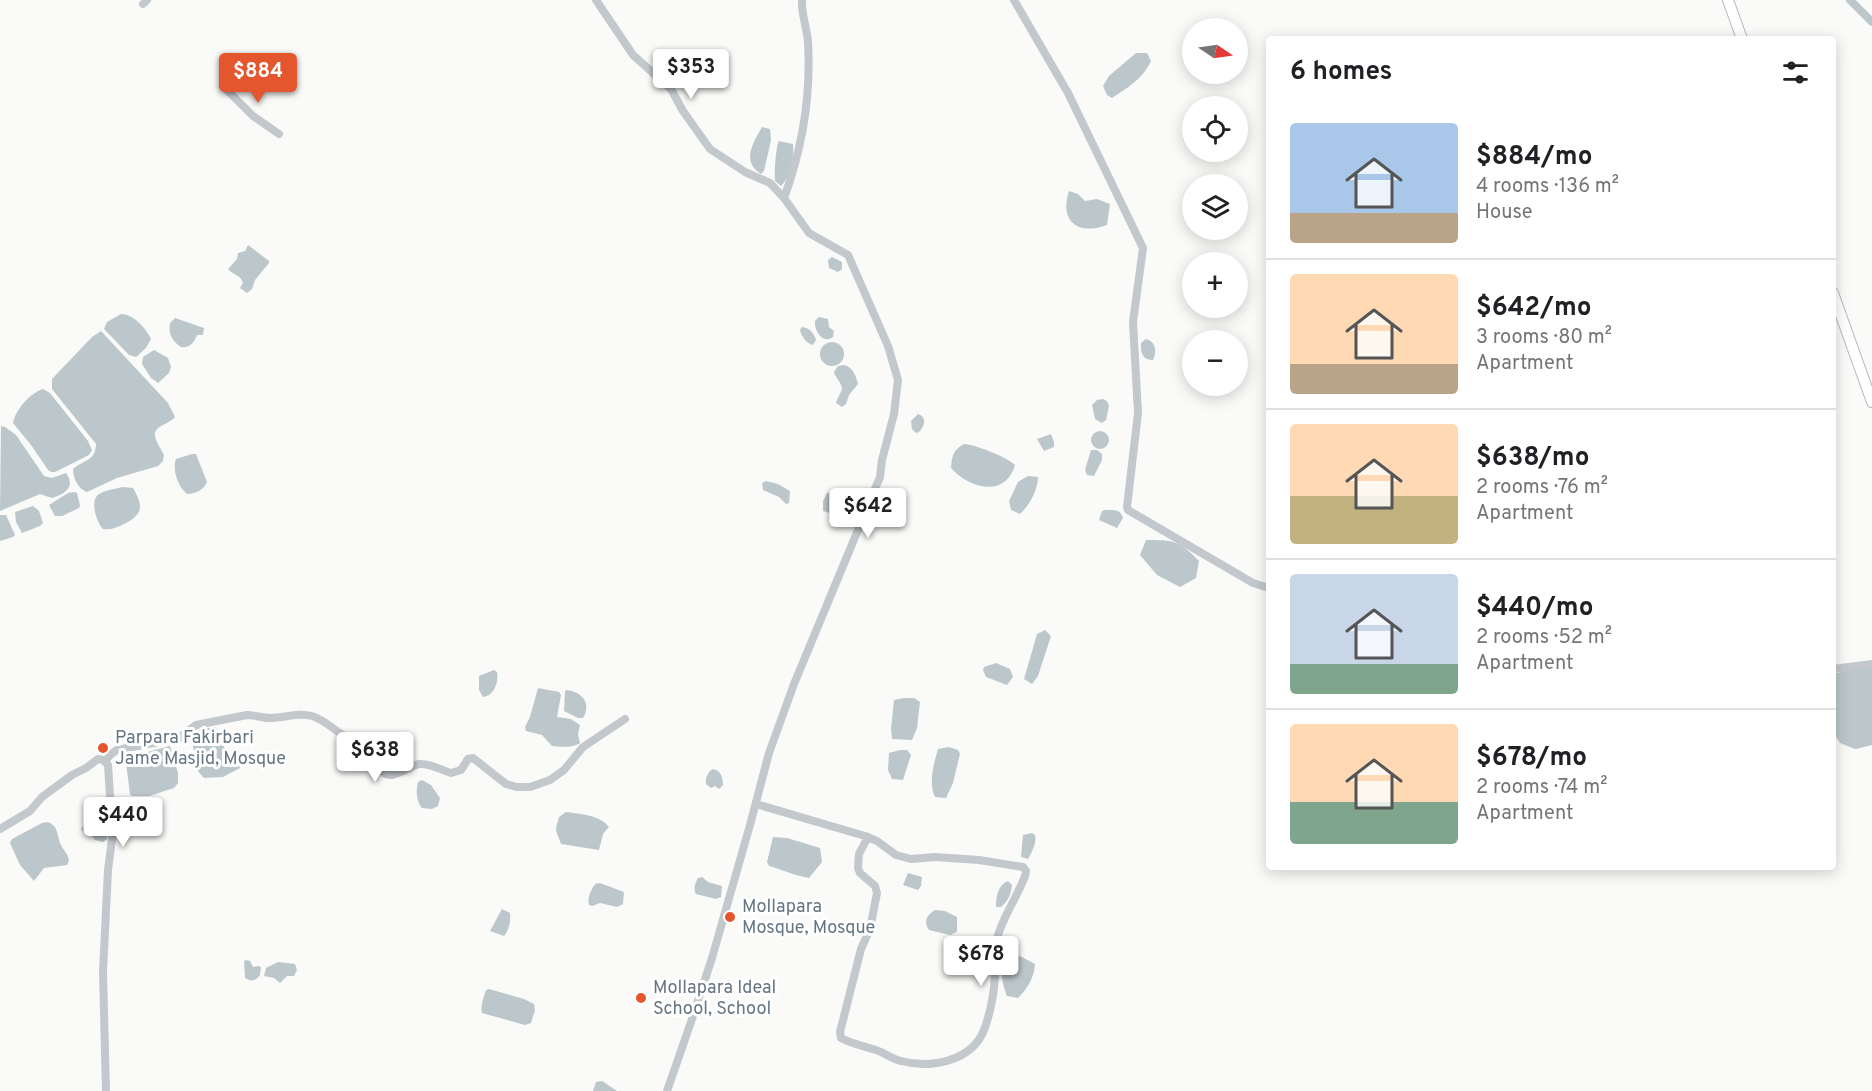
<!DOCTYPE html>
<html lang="en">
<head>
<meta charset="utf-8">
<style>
	body { margin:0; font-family:Overpass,sans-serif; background:#f2f2f2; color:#202124; height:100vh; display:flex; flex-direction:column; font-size:22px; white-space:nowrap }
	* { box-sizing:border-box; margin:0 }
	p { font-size:20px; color:#757577 }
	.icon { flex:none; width:33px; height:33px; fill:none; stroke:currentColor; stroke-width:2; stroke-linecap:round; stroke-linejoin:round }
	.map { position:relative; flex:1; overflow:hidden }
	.details { position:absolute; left:1266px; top:36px; width:570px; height:834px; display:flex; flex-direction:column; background:#fff; border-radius:6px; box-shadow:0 3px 15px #0003 }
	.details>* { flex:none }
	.needle { width:39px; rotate:103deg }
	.fabs { position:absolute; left:1182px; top:18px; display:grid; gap:12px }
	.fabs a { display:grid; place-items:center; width:66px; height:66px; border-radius:50%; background:#fff; box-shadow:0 3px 15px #0003; font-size:30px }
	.price { position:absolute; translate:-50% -51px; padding:0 14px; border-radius:6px; background:#fff; color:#222; font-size:20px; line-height:39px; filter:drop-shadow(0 2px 3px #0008) }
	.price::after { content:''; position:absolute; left:50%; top:36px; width:18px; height:14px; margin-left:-9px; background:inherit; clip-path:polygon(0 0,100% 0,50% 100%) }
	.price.selected { background:#e4572e; color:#fff }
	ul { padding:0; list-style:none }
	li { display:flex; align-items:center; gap:18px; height:150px; padding:0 24px }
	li+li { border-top:2px solid #e0e0e0 }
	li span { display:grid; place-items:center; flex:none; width:168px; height:120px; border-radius:6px; color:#555 }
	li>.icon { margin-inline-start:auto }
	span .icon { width:72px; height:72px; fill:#fffc; stroke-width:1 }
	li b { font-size:26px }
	h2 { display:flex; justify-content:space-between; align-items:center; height:72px; padding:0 24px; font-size:26px }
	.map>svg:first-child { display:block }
	.water { fill:#bbc7cb }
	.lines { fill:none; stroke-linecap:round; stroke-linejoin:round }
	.canal { stroke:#bbc7cb; stroke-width:8 }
	.secondary-casing { stroke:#b3babf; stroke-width:12 }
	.minor { stroke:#c3c8cc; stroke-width:8 }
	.secondary { stroke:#fff; stroke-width:10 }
	.poi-dot { fill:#e4572e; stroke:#fff; stroke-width:2 }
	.labels { text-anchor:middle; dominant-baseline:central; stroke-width:6; stroke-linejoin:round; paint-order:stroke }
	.poi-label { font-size:18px; fill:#657683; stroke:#fff; text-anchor:start }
</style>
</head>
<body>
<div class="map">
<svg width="1872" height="1091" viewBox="0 0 1872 1091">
	<rect width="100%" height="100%" fill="#fafaf8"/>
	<path class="water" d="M 1136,53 L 1147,53 L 1151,61 C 1143,79 1127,88 1112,98 L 1107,95 L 1103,86 L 1109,76 Z
		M 762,127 L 770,129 L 771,140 L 764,171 L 761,174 C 741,161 753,143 762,127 Z
		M 779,141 L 793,144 C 794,158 791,176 781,186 L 775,181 C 774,174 776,146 779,141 Z
		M 1069,191 L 1078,194 L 1085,201 L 1097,199 L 1110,204 L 1107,225 C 1078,236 1059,221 1069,191 Z
		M 248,245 L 269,261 L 269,263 L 255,280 L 252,289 L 247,293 L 240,288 L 243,283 C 240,274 233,275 228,269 L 237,259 L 238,253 L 245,251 Z
		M 832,257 L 842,262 L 842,269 L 838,272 L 829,268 L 828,260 Z
		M 121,314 C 133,314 146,328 151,339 L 146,348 L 136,357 L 129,355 L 104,329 L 107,322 Z
		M 819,317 L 828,319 L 829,327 L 834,331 L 833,337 C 823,345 814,331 815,321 Z
		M 175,318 L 204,328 L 203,335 L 197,335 C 194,343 190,348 181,347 C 172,341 168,333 170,323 Z
		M 802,327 C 810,328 814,333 816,340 L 813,345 C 807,344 801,336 800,330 Z
		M 101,331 L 168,403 L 175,417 C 170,424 153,426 155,436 C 156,442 161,449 164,455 L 163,461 L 158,466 L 117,478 L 87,492 C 78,489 73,478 73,469 C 83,460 96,461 96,444 L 52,389 L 52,379 L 92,337 Z
		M 1146,339 C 1156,341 1157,352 1153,360 C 1143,360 1140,353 1141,343 Z
		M820 354a12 12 0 1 1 24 0a12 12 0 1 1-24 0Z
		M 154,350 L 168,358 L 171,367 L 169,373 L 158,383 L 151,378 L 142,364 L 143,357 Z
		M 844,365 C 853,367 856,376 858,384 L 849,395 L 846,404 L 842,407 L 836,403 C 837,398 841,393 842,389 C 842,383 835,377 834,372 L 838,366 Z
		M 43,389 L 50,393 L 88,441 L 92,450 L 89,455 L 55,472 L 51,472 L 48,470 L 31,445 L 13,423 C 16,409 29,394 43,389 Z
		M 1103,399 L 1107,401 L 1109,406 L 1106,420 L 1102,423 L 1095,419 L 1092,405 L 1097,400 Z
		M 918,414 C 927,417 925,426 919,432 L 916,433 L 912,429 L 911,421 Z
		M 1,426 L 5,427 L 16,435 L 44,476 L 52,478 L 66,473 C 76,487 65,494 52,498 L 40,494 L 0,511 Z
		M1091 440a9 9 0 1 1 18 0a9 9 0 1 1-18 0Z
		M 1051,434 L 1054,442 L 1054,447 L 1044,451 L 1037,439 Z
		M 964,444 C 976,445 1007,457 1015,465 C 1005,499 969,488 951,468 C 952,456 953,450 964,444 Z
		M 1091,450 L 1097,450 L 1102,454 L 1102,460 L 1094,476 L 1087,475 L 1085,470 Z
		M 192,454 L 196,454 L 207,482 C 204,490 195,494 187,494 C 178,487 172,470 176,459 Z
		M 1028,476 L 1038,477 C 1038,490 1029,506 1020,514 L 1011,510 L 1009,501 L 1018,482 Z
		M 766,481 L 778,484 L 790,491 L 789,503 L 786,504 L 779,497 L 763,490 L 762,483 Z
		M 122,487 L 133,488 C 144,507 143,515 122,525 C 115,528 111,530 103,529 C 97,523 89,501 99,494 C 105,490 116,489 122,487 Z
		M 74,492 L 77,493 L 80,505 L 79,508 L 62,516 L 55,516 L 49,505 L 68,493 Z
		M 831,492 L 844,495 L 843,508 L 840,516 L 823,511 L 823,501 L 827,493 Z
		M 853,494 C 863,500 869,507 857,514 L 849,513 C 846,507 848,498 853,494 Z
		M 33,506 L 39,511 L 43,523 L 40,526 L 22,533 L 16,522 L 15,512 Z
		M 1105,510 C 1114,510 1121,509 1123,518 L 1117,528 L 1099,520 L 1102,511 Z
		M 0,515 L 6,515 L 15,535 L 13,537 L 0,541 Z
		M 1146,540 C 1173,540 1179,540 1199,561 L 1196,578 L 1180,587 L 1157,575 L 1140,555 Z
		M 1045,630 L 1051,636 L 1038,676 L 1032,684 L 1024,679 L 1037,634 Z
		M 996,663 L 1010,669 L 1013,677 L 1007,685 L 986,677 L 983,670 L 984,667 Z
		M 1872,667 L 1872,745 L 1856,749 L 1852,748 L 1840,743 L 1833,732 L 1833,674 L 1854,669 Z
		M 494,670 L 497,672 C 499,682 494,696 483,697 L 479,690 L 479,676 Z
		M 538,688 L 559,692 L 561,695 L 557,717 L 571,719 L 580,725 L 578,734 L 580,743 C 574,748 560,747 552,746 L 542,735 L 526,731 L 525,727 L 530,717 Z
		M 567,690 C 582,692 592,703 583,718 L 578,718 L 564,711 L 565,691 Z
		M 904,698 L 914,698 L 920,702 L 917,728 L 912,740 L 892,739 L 891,729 L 894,700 Z
		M 215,727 L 220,733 L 227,757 L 238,761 L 240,768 L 223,777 L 204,778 L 197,770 L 191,734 L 194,731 Z
		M 170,746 L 178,773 L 178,783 L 174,788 L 149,796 L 132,796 L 130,794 L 126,763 L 127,754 L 144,753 Z
		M 949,747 L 958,750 L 960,754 L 953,783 L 946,798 L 935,797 C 928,783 934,763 938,749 Z
		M 900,750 L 907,750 L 911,755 L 903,780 L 892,779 L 888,770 L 889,753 Z
		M 713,769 C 721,770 723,778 723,785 L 719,789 L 715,786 L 711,788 L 706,784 C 705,779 708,771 713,769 Z
		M 422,780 L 431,785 L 440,798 L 438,806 L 432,809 L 422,808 C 416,801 416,790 418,782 Z
		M 566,812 C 580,814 600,815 609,827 L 603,834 L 599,850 L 561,844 C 556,829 554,834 559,817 Z
		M 94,819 L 98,821 L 107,834 L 107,839 L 103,842 L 95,840 L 89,832 L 84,832 L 81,829 L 83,826 Z
		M 48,822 C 58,826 57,834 60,843 C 63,850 68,853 69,861 L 67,865 L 44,868 L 34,881 L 20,865 L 10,843 L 12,839 L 42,823 Z
		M 1032,833 L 1035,835 C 1037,842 1032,852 1028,859 L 1021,857 L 1023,835 Z
		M 773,837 L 787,838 L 820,848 L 822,862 L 809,878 C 796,876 783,870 769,866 L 767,862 Z
		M 908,873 L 922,877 L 921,886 L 918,890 L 903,885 Z
		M 702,877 L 708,882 L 722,886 L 721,897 L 716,899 L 696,894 C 693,889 695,883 698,878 Z
		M 1008,881 L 1012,885 C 1011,895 1008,901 1001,907 L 996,907 C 996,896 998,885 1008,881 Z
		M 600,883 L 624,892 L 623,904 L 617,907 L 600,903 L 592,906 L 589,905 C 587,898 591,890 595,884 Z
		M 502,909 L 510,913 C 511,921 509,930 504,936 L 490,931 Z
		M 935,910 L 945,911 L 957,917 L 957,932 L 950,935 L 929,930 C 923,921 927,915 935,910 Z
		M 1016,954 L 1035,964 C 1034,978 1028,988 1018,998 L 1007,996 C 1001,981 1000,971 1007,956 Z
		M 246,960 L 250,961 L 253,967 L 258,966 L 261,967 L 260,975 C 256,981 251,982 245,978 L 244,961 Z
		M 278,962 L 295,964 L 297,970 L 294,976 L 287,976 L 280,983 L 274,978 L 264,976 L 266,968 Z
		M 489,989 L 524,999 L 534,1004 L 535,1010 L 531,1023 L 525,1025 L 482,1013 C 480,1005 484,997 486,990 Z
		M 602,1081 L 617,1091 L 593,1091 L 596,1082 Z"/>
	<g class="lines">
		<path class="canal" d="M 1850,0 L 1872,22"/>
		<g class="secondary-casing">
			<path id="secondary" d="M 1728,0 L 1742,39
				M 1833,293 L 1872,402"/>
		</g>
		<path class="minor" d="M 596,0 L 633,55 L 671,89 L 683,111 L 710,149 L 745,172 L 770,183 L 784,198
			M 1014,0 L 1068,93 L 1143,248 L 1133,322 L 1138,413 L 1127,507 L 1128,510 L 1253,583 L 1269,588
			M 143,4 L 147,0
			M 223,86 L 253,116 L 279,134
			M 1833,669 L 1872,664
			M 105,762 L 110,755 L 117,750 L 179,738 L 196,725 L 247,715 C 255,715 262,718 270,718 C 285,718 298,712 312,716 C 326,720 336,733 349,738 C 358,742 368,742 376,746 C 379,754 376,762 380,769 C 390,784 408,766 419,764 C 430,763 441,770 451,773 L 461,770 L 468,759 L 473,758 L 506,784 L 517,787 L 530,787 L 550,780 L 564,770 L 583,747 L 625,719
			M 756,804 L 865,836 L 877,841 L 896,855 L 911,859 L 935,857 L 979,860 L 1023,867 L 1026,871 L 1025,876 C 1016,900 999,922 995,948 C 994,957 995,967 995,976 C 994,993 990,1014 984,1030 C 972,1061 931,1069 901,1061 C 892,1059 885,1053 876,1050 C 864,1046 852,1044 841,1038 L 840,1032 L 861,949 L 870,929 L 877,893 L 875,886 L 860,873 L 858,868 L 859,854 L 868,837
			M 0,829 L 30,811 L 42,797 L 72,775 L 86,768 L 98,759 L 103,760 L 108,765 L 110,796 L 114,824 L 108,870 L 103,972 L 106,1091
			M 667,1091 L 691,1022 L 712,958 L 750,825 L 769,753 L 794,684 L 880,477 L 882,460 L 894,414 L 898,380 L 888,346 L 848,255 L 809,233 L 784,198 C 802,149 811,94 808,42 C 807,27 801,14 802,0"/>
		<use href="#secondary" class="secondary"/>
	</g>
	<g class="poi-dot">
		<circle cx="103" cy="748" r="6"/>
		<circle cx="730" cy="917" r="6"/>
		<circle cx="641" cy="998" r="6"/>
	</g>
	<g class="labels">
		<g class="poi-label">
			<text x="115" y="738">Parpara Fakirbari<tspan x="115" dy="21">Jame Masjid, Mosque</tspan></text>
			<text x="742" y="907">Mollapara<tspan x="742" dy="21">Mosque, Mosque</tspan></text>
			<text x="653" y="988">Mollapara Ideal<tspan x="653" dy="21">School, School</tspan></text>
		</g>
	</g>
</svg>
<div class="fabs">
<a><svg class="needle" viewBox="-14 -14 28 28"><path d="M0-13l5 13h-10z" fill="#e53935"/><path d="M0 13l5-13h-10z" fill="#757577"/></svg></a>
<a><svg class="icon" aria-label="locate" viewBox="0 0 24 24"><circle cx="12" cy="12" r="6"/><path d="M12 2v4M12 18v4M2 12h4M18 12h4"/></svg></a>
<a><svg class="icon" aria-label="layers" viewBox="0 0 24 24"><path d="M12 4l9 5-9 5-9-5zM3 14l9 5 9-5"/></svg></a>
<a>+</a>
<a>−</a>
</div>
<b class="price" style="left:691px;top:100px">$353</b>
<b class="price selected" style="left:258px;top:104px">$884</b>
<b class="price" style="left:868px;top:539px">$642</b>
<b class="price" style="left:375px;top:783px">$638</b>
<b class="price" style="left:123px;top:848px">$440</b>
<b class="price" style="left:981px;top:987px">$678</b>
<section class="details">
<h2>6 homes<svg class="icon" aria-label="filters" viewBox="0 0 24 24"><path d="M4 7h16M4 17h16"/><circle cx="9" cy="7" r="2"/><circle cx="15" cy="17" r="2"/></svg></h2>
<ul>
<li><span style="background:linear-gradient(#a9c7e8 75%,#b9a48a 0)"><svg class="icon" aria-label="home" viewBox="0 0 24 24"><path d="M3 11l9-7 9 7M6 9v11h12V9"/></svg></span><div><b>$884/mo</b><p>4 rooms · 136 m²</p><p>House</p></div></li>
<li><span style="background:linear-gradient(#ffd9b3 75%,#b9a48a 0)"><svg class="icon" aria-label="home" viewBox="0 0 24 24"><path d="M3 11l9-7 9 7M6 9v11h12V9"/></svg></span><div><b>$642/mo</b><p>3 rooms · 80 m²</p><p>Apartment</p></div></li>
<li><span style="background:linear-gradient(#ffd9b3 60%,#c2b280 0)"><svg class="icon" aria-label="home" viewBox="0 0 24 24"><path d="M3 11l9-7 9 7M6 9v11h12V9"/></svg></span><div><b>$638/mo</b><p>2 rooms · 76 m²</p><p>Apartment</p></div></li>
<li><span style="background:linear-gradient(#c9d6e8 75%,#7fa58c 0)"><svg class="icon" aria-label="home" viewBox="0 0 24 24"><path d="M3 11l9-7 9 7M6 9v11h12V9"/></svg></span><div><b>$440/mo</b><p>2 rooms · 52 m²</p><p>Apartment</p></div></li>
<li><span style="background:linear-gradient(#ffd9b3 65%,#7fa58c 0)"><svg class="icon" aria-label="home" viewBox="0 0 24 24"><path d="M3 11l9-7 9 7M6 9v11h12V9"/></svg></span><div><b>$678/mo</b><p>2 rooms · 74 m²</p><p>Apartment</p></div></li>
</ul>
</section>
</div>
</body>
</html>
